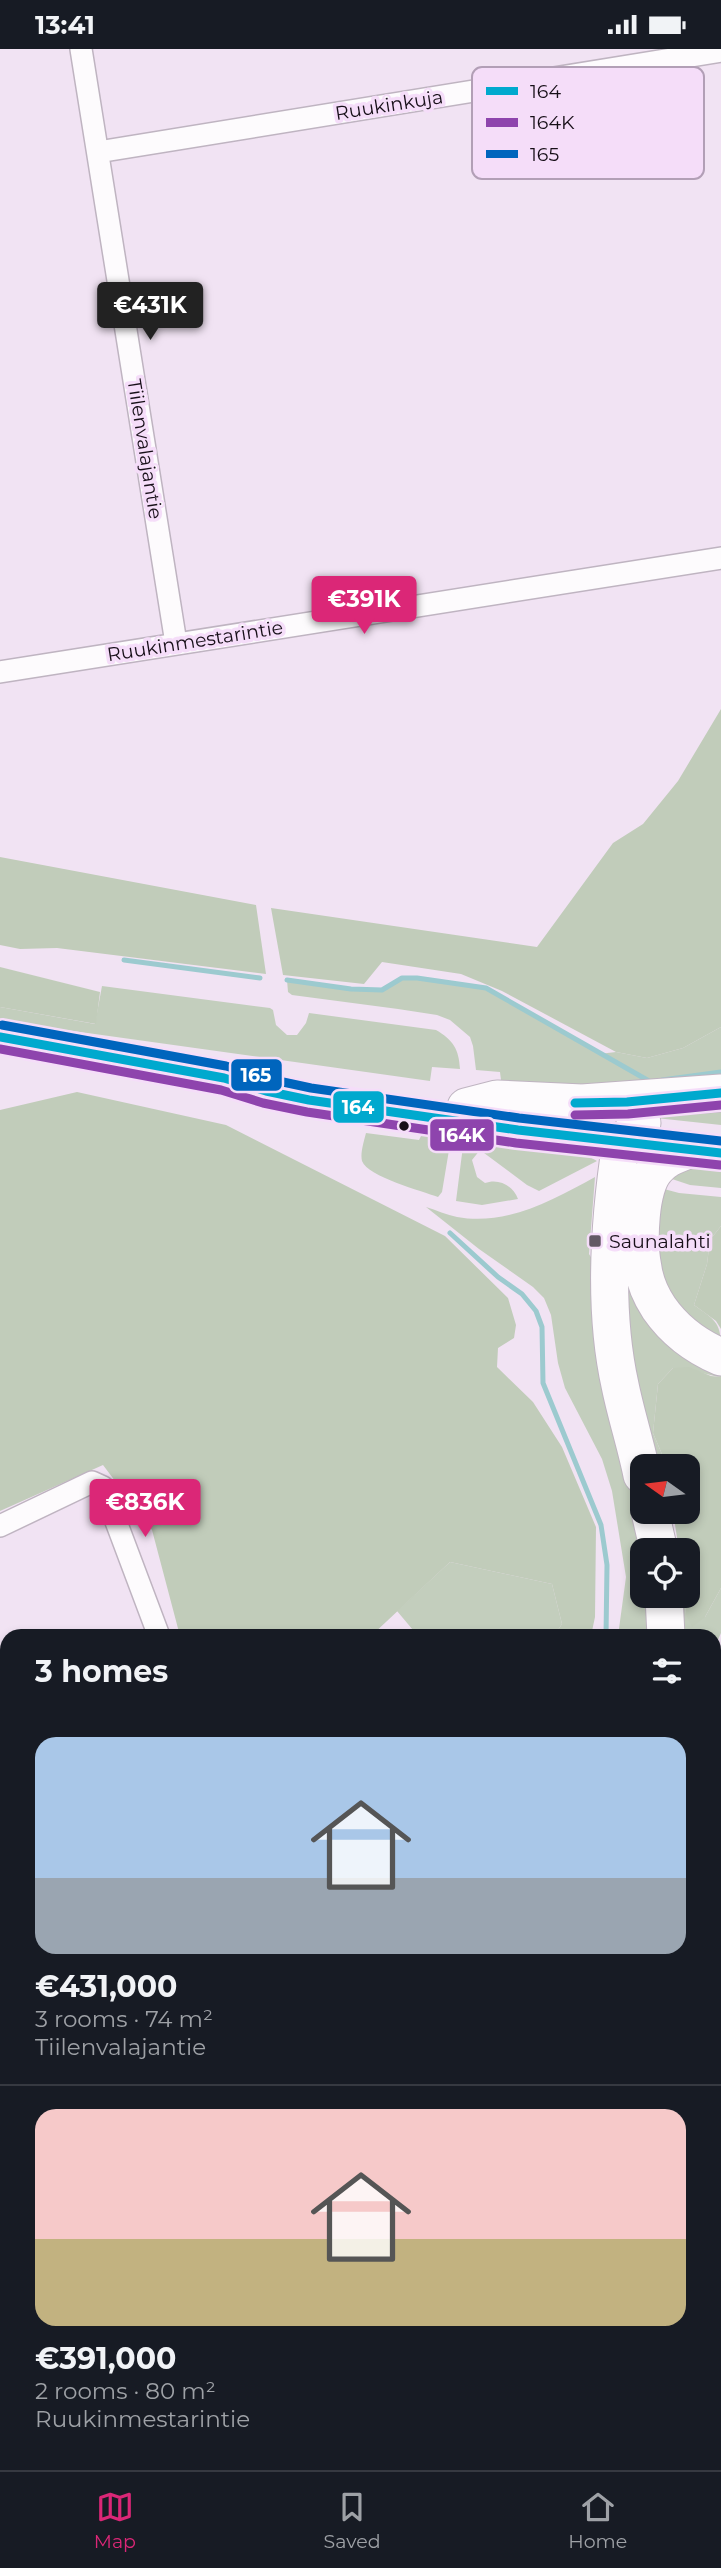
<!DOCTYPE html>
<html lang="en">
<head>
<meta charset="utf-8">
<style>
	body { margin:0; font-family:Montserrat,sans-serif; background:#20242c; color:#f1f3f6; height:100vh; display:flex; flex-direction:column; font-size:26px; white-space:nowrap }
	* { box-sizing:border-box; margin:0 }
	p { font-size:23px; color:#9ea1a6 }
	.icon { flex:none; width:38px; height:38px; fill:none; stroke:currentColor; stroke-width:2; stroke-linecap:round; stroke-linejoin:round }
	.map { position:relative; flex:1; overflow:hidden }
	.panel { position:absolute; left:0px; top:1580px; width:721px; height:842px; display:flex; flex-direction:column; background:#171b24; border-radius:21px 21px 0 0; box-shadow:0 4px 10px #0003 }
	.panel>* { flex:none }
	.needle { width:46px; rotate:284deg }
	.fabs { position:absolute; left:630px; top:1405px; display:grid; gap:14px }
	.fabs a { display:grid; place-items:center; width:70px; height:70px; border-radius:14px; background:#171b24; box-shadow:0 4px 10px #0003; font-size:35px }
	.price { position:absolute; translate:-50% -60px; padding:0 16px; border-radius:7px; background:#db2777; color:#fff; font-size:23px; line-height:46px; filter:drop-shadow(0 2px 4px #0008) }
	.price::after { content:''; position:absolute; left:50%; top:42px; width:21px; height:16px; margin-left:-10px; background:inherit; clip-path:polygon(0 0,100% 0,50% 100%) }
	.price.current { background:#222; color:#fff }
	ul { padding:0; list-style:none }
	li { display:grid; align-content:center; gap:14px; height:371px; padding:0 35px }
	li+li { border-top:2px solid #363941 }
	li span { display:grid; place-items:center; height:217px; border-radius:21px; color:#555 }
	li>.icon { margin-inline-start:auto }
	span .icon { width:126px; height:126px; fill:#fffc; stroke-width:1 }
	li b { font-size:30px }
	h2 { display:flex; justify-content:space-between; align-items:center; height:84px; padding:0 35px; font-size:30px }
	.status { display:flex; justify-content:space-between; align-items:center; height:49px; padding:0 35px; background:#171b24; direction:ltr }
	.status svg { height:19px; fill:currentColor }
	.tab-bar { display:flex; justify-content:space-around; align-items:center; height:98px; border-top:2px solid #363941; background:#171b24; font-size:19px; color:#9ea1a6 }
	.tab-bar a { display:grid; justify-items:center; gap:4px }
	.tab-bar .current { color:#db2777 }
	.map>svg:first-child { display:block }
	.green { fill:#c3cebd }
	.forest { fill:#c1ccba }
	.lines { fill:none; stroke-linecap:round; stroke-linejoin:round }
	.stream { stroke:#9ccacf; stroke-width:5 }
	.minor-casing { stroke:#bfb4c1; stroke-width:24 }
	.secondary-casing { stroke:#bfb4c1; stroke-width:31 }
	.primary-casing { stroke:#bfb4c1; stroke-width:34 }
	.motorway-casing { stroke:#bfb4c1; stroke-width:39 }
	.minor { stroke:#fdfbfd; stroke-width:21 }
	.secondary { stroke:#fdfbfd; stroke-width:28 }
	.primary { stroke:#fdfbfd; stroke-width:32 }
	.motorway { stroke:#fdfbfd; stroke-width:37 }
	.bus-1-casing { stroke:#f5ddf9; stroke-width:14 }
	.bus-2-casing { stroke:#f5ddf9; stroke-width:14 }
	.bus-3-casing { stroke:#f5ddf9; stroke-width:14 }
	.bus-1 { stroke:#00a9ce; stroke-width:9 }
	.bus-2 { stroke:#8e44ad; stroke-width:9 }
	.bus-3 { stroke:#0065bd; stroke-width:9 }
	.bus-dot { fill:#170f18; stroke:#f5ddf9; stroke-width:2.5 }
	.poi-dot { fill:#635965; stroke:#f5ddf9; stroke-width:2.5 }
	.labels { text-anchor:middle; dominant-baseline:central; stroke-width:7; stroke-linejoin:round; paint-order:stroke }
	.street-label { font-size:19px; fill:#170f18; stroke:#f5ddf9 }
	.poi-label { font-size:19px; fill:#170f18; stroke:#f5ddf9; text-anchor:start }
	.key { fill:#f5ddf9; stroke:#b29fb6; stroke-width:2 }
	.key-label { font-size:19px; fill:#170f18 }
	.line-badge { stroke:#f5ddf9; stroke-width:2.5 }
	.badge-label { font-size:19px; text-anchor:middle; font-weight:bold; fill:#fff }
</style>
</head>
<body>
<div class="status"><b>13:41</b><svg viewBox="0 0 49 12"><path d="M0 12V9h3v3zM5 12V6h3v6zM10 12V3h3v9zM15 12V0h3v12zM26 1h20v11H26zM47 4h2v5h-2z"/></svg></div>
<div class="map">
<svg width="721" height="2421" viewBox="0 0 721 2421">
	<rect width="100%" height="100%" fill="#f1e3f3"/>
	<path class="green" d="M 402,929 L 417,929 L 486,939 L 599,1005 L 616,1003 L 647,1009 L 683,999 L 721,978 L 721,1033 L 502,1039 L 500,1023 L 476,1021 L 473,997 L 470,988 L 450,971 L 437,966 L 398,960 L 292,946 L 288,943 L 287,931 L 351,940 L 382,941 Z
		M 102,937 L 270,959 L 273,961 L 276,976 L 287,986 L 297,986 L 306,974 L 309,964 L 436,981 C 453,991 459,1000 460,1020 L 432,1018 L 430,1032 L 66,981 L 0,979 L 0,958 L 95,975 Z
		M 721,1054 L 721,1076 L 628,1066 Z
		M 423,1083 L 436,1085 L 450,1095 L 442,1143 L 438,1148 C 422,1142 368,1128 362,1112 C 360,1104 364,1092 366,1084 L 419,1091 Z
		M 479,1091 L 579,1102 L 597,1112 L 539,1142 L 527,1136 L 480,1101 L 472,1111 L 477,1128 L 485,1134 C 498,1129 513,1136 518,1150 L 482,1156 L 456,1152 L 463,1097 Z
		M 721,1114 L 721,1139 L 690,1136 L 663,1127 L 679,1118 Z
		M 595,1128 L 589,1205 L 601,1224 L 629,1406 L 640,1451 L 642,1547 L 657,1547 L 660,1587 L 618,1587 L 626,1528 L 612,1442 L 602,1410 L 565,1339 L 558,1314 L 551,1266 L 544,1249 L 533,1238 L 479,1200 L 426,1158 C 436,1161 447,1166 457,1168 C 507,1177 553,1151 595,1128 Z
		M 664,1140 L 679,1144 L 721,1148 L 721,1177 L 710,1191 L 707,1215 L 694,1256 C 713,1270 721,1272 721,1297 L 681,1269 L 650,1198 Z
		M 633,1210 L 721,1316 L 721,1328 C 704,1326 691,1318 673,1319 L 658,1335 L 653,1384 L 667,1417 L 649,1417 L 621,1272 Z
		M 450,1513 L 552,1535 L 562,1575 L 554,1587 L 418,1587 L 397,1562 Z
		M 721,1539 L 721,1584 L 714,1600 L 714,1587 L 674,1587 L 672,1547 L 685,1547 L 686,1566 L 705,1568 Z
		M 714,2198 L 721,2201 L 721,2286 L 714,2320 Z
		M 611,2415 L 697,2415 L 696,2421 L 611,2421 Z"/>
	<path class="forest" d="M 721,660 L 721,978 L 683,999 L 647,1009 L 616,1003 L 502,942 L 461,925 L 382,913 L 364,935 L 283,926 L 271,859 L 537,898 L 613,794 L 643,775 L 678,732 Z
		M 0,808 L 256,856 L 266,925 L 57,899 L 20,900 L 0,896 Z
		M 0,918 L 100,943 L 96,975 L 0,958 Z
		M 77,1043 L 226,1076 L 445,1187 L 508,1249 L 516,1276 L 514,1289 L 498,1299 L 497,1318 L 533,1353 L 562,1398 L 596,1478 L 595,1568 L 591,1587 L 554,1587 L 562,1575 L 552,1535 L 450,1513 L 371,1587 L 180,1587 L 152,1481 L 103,1416 L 0,1462 L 0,1061 Z
		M 721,1177 L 721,1280 L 716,1272 L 694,1256 L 707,1215 L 710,1191 Z
		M 689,1318 L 711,1327 L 721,1328 L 721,1539 L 705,1568 L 692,1578 L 686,1566 L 685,1547 L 688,1547 L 688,1502 L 679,1501 L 673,1463 L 688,1463 L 688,1418 L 667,1417 L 653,1384 L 658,1335 L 673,1319 Z
		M 7,1673 L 7,1871 L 0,1864 L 0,1677 Z"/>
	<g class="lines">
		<path class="stream" d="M 124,911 L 260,929
			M 287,931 L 351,940 L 382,941 L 402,929 L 417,929 L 486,939 L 649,1032
			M 662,1031 L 721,1023
			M 450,1184 L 498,1228 L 522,1245 L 536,1262 L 542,1278 L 543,1334 L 601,1476 L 607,1516 L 606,1587"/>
		<g class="minor-casing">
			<path id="minor" d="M 81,0 L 176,594
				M 98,103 L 721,2
				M 0,623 L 721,509
				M 0,1477 L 92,1433 L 103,1438 L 159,1587
				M 0,2228 L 7,2230
				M 463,2415 L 463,2421"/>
		</g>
		<g class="secondary-casing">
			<path id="secondary" d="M 714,2388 L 721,2361
				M 706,2421 L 708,2415"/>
		</g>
		<g class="primary-casing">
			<path id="primary" d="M 0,988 L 224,1029 C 279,1050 338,1055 397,1064 C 504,1081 612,1094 721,1104"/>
		</g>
		<g class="motorway-casing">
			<path id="motorway" d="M 466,1058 L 497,1050 L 582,1054 L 721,1044
				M 642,1074 L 621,1094 C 609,1172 603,1259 620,1336 C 626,1366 636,1396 642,1426
				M 688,1101 C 675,1106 665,1109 656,1120 C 639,1138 638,1195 643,1219 C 645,1233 651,1247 659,1259 C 675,1282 695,1297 721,1308
				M 650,1463 L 659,1502
				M 664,1547 L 666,1587
				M 714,1647 L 721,1631
				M 714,1741 L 721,1720
				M 549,2421 L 549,2415
				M 584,2421 L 584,2415"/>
		</g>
		<use href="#minor" class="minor"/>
		<use href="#secondary" class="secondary"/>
		<use href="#primary" class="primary"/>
		<use href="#motorway" class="motorway"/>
		<g class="bus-1-casing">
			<path id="bus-1" d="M 0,988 L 224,1029 L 266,1042 L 309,1051 L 518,1081 L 721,1104
				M 575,1054 L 627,1053 L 721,1044"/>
		</g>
		<g class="bus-2-casing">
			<path id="bus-2" d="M 0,1000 L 221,1041 L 263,1054 L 307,1063 L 516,1094 L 720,1116
				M 575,1066 L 628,1065 L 721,1056"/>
		</g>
		<g class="bus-3-casing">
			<path id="bus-3" d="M 2,976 L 226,1017 L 269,1030 L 311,1039 L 519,1069 L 721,1092"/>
		</g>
		<use href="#bus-1" class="bus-1"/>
		<use href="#bus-2" class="bus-2"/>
		<use href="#bus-3" class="bus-3"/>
	</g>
	<circle class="bus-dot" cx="404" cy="1077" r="6"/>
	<rect class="poi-dot" x="588" y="1185" width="14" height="14" rx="3.5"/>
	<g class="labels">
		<g class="street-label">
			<text transform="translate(389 56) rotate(-9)">Ruukinkuja</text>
			<text transform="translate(145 400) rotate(81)">Tiilenvalajantie</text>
			<text transform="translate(195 592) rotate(-9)">Ruukinmestarintie</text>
		</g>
		<g class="poi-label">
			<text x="609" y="1192">Saunalahti</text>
		</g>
	</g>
	<rect x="472" y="18" width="232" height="112" rx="10" class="key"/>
	<rect x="486" y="38" width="32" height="8" fill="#00a9ce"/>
	<rect x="486" y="69" width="32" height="9" fill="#8e44ad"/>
	<rect x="486" y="101" width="32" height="8" fill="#0065bd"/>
	<g class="key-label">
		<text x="530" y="49">164</text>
		<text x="530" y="80">164K</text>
		<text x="530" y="112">165</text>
	</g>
	<g class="line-badge">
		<rect x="230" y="1009" width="53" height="34" rx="7" fill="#0065bd"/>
		<rect x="332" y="1041" width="53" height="34" rx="7" fill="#00a9ce"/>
		<rect x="429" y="1069" width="66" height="34" rx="7" fill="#8e44ad"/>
	</g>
	<g class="badge-label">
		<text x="256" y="1033">165</text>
		<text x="358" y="1065">164</text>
		<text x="462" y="1093">164K</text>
	</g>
</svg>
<div class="fabs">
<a><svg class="needle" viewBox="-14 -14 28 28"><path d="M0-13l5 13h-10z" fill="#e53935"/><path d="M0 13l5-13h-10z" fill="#9ea1a6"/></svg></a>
<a><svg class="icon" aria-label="locate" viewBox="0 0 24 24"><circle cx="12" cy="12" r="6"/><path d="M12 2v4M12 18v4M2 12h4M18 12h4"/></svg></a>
</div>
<b class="price current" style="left:150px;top:293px">€431K</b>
<b class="price" style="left:364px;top:587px">€391K</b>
<b class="price" style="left:145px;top:1490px">€836K</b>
<section class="panel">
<h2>3 homes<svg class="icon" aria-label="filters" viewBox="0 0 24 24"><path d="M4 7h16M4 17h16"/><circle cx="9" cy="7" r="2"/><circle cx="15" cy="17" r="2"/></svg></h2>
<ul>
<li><span style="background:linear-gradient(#a9c7e8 65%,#9aa5b1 0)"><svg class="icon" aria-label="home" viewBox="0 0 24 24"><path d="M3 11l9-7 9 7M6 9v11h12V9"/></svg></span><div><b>€431,000</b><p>3 rooms · 74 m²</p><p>Tiilenvalajantie</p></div></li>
<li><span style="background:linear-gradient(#f6c9c9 60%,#c2b280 0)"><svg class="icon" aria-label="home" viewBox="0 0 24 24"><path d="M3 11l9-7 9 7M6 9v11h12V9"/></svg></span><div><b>€391,000</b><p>2 rooms · 80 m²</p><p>Ruukinmestarintie</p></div></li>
</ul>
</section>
</div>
<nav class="tab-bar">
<a class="current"><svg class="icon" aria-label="map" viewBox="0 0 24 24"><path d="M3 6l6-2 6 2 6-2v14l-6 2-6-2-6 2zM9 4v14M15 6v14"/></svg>Map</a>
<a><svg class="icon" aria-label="saved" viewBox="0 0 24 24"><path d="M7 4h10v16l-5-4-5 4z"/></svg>Saved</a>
<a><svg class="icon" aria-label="home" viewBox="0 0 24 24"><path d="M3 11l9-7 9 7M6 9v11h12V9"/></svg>Home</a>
</nav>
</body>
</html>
